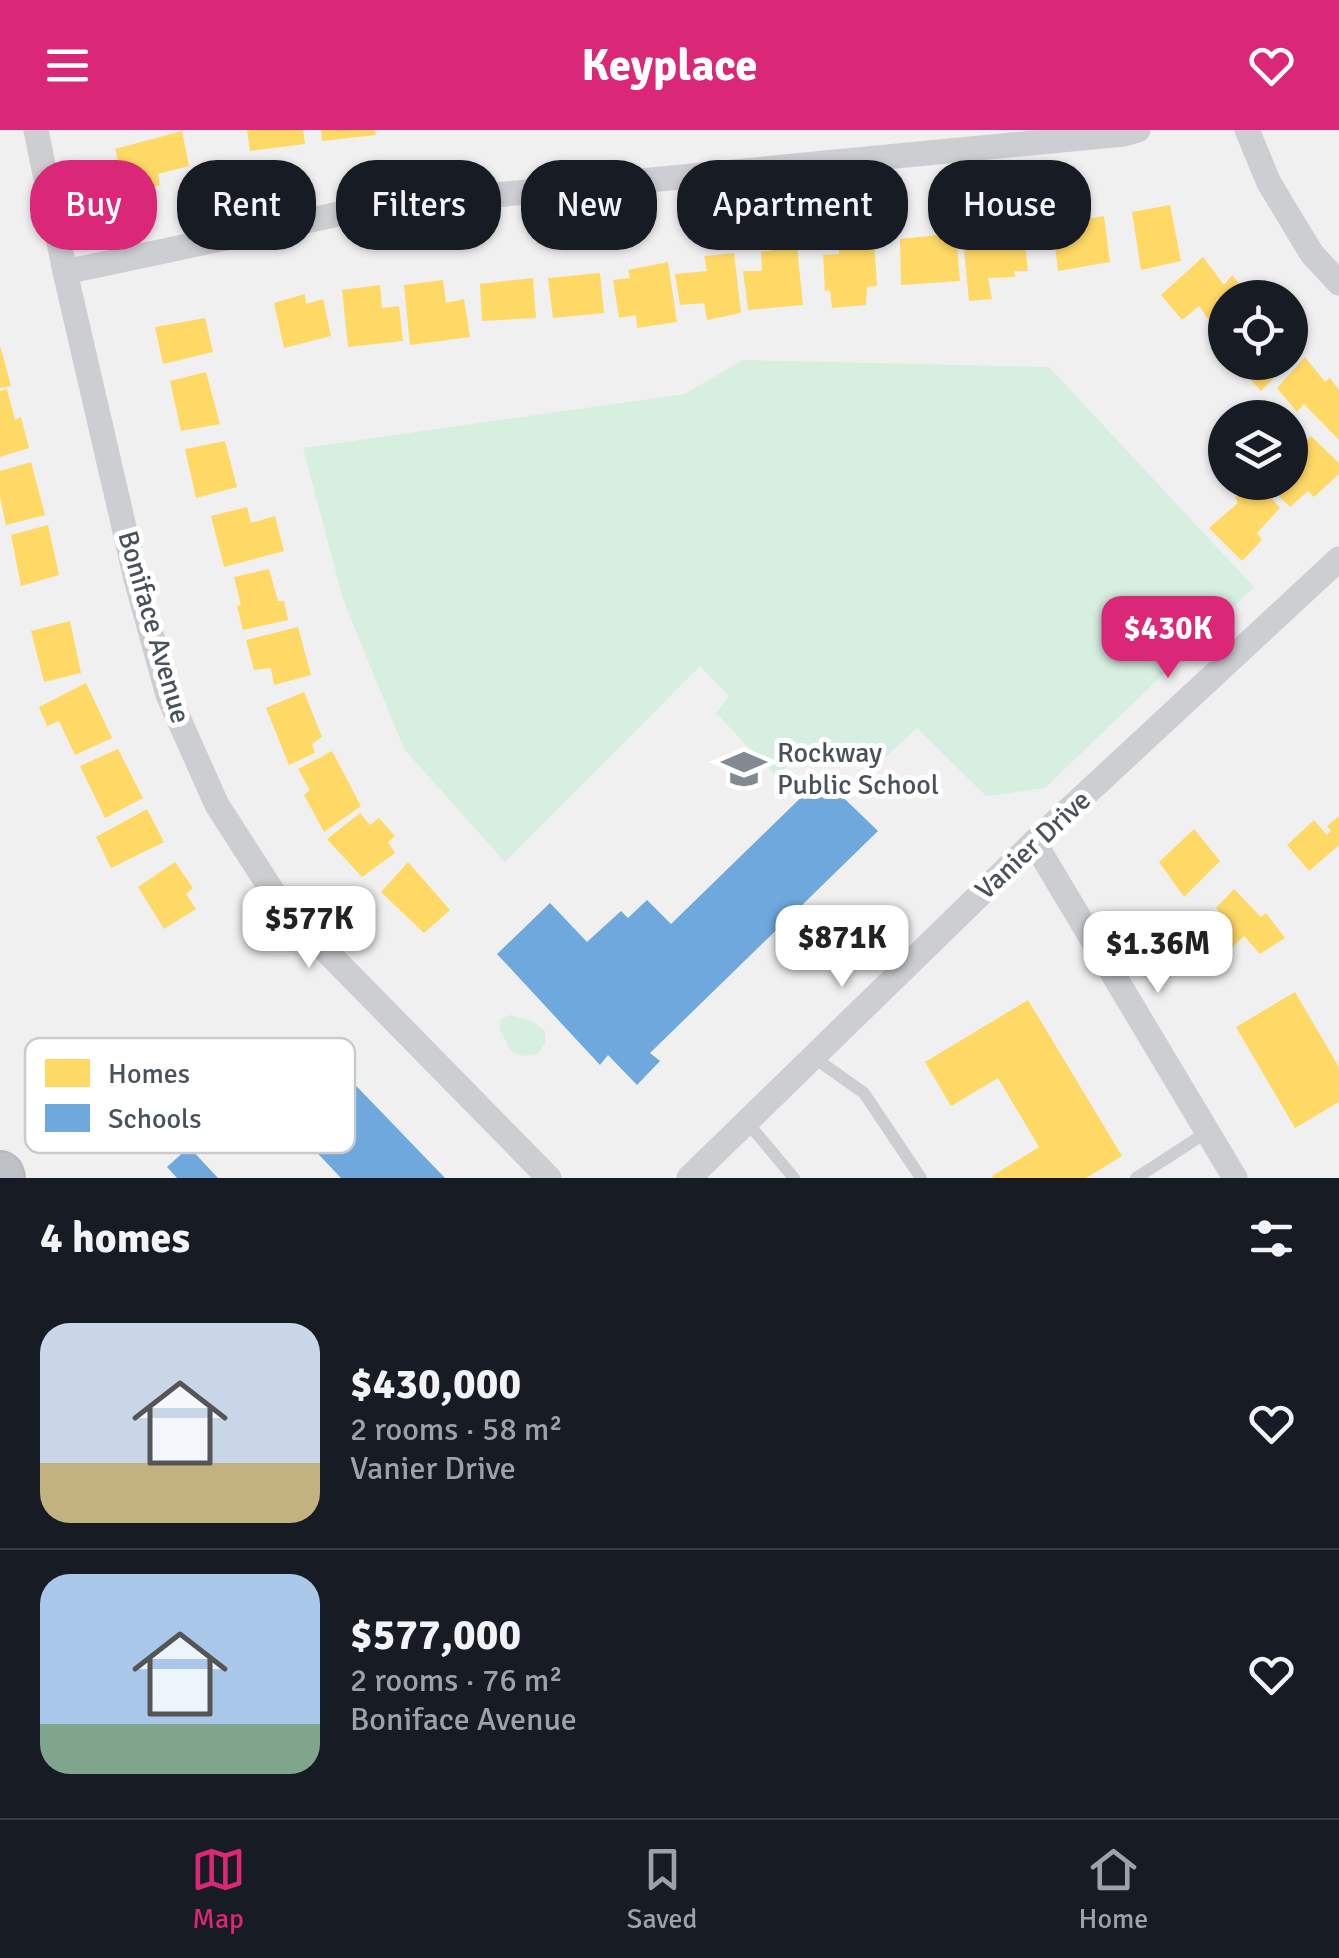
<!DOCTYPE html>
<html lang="en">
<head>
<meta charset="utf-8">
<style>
	body { margin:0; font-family:Signika,sans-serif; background:#20242c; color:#f1f3f6; height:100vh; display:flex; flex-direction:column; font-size:38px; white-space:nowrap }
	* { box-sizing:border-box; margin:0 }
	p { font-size:32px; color:#9ea1a6 }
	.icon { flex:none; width:55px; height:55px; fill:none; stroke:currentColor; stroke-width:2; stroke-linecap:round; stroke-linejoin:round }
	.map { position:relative; height:1048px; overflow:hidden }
	.details { display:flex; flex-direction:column; background:#171b24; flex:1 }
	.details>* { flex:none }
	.guide { position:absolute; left:30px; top:30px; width:1280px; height:90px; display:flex; gap:20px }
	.fabs { position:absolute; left:1208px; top:150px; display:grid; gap:20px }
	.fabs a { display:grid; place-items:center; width:100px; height:100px; border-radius:50%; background:#171b24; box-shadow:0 2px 8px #0004; font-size:50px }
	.price { position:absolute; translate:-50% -85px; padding:0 22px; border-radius:20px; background:#fff; color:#222; font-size:32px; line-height:65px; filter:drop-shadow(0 2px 5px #0008) }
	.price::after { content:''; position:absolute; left:50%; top:60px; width:30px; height:22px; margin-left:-15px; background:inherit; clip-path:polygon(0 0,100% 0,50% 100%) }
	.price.selected { background:#db2777; color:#fff }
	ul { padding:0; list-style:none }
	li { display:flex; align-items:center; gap:30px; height:250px; padding:0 40px }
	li+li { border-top:2px solid #363941 }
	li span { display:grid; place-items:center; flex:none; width:280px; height:200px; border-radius:30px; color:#555 }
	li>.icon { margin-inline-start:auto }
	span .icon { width:120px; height:120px; fill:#fffc; stroke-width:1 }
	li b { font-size:42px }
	h2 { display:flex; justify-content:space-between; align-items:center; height:120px; padding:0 40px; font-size:42px }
	.tag { padding:0 35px; border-radius:40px; background:#171b24; box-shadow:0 2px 8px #0004; font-size:35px; line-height:90px }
	.tag.selected { background:#db2777; color:#fff }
	header { display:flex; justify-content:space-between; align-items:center; height:130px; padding:0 40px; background:#db2777; color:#fff; font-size:45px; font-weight:700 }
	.dock { display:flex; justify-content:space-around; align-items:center; height:140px; border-top:2px solid #363941; background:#171b24; font-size:28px; color:#9ea1a6 }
	.dock a { display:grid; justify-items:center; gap:5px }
	.dock .selected { color:#db2777 }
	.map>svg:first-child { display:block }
	.green { fill:#d6efe1 }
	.homes { fill:#ffd966 }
	.schools { fill:#6fa8dc }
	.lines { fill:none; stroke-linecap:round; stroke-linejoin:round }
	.motorway-casing { stroke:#b6b9bf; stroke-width:50 }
	.service { stroke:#ccced1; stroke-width:12 }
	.minor { stroke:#ccced1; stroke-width:25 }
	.motorway { stroke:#bdc1c6; stroke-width:45 }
	.labels { text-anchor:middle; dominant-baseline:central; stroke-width:10; stroke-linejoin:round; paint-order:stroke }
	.street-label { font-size:28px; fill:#48515c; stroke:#fff }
	.poi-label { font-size:28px; fill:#48515c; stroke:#fff; text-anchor:start }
	.key { fill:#fff; stroke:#c8cbce; stroke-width:2.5 }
	.key-label { font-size:28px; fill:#48515c }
</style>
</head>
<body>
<header><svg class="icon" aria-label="menu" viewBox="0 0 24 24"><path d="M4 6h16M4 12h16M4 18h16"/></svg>Keyplace<svg class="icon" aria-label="heart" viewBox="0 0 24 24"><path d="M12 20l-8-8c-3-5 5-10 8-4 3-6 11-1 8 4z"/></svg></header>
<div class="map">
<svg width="1339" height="1048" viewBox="0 0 1339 1048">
	<rect width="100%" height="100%" fill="#f1f0f0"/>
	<path class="green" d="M 743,230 L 1049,237 L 1254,457 L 1045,658 L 986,666 L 917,598 L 877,635 L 846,622 L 828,625 L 816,612 L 776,646 L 716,583 L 729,566 L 700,536 L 505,732 L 404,619 L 343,469 L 303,318 L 685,264 Z
		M 510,885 L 532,891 L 545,901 L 545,914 L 537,924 L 522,926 L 511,921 L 499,898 L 501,889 Z"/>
	<path class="homes" d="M 247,0 L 303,0 L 305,14 L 250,21 Z
		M 321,0 L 375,0 L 376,5 L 322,11 Z
		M 182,1 L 189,36 L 158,44 L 160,55 L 127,64 L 115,19 Z
		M 1170,75 L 1181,131 L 1141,140 L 1132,82 Z
		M 1104,86 L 1110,132 L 1058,141 L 1054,107 L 1071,103 L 1070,92 Z
		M 1023,94 L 1028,141 L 1014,141 L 1015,147 L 988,148 L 992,169 L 969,171 L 962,99 L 980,98 L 982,110 L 996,107 L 996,98 Z
		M 956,103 L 960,151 L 901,155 L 900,109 Z
		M 874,110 L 877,156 L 867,157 L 866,175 L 832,178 L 830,160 L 825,161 L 823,125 L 839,124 L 839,113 Z
		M 797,117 L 803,175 L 748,180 L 743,141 L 762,141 L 761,122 Z
		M 734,123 L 741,183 L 707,190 L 704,173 L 680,175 L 675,144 L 707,141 L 704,126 Z
		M 1203,127 L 1224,155 L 1232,145 L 1251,168 L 1225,168 L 1225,194 L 1217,201 L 1199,176 L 1182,190 L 1161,165 Z
		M 668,132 L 677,192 L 637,198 L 636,185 L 619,188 L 613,150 L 630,148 L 628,140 Z
		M 600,143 L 604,183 L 553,188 L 548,148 Z
		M 533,148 L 536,188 L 482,191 L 480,154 Z
		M 443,150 L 446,173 L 464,169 L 470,207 L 410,215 L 404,155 Z
		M 380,155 L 382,178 L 399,176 L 403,211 L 348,217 L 342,160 Z
		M 305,164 L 306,174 L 323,169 L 331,206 L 284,218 L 274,173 Z
		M 205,188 L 213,222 L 163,234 L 155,197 Z
		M 1225,205 L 1225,232 L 1289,232 L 1261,261 L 1237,235 L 1231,243 L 1210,218 Z
		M 0,215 L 11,256 L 0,258 Z
		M 1305,227 L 1325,252 L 1330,248 L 1339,260 L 1339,310 L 1304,274 L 1297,282 L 1277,258 Z
		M 206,242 L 220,294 L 181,301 L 170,251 Z
		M 7,259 L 15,290 L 21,287 L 29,318 L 0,327 L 0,261 Z
		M 1311,306 L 1339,333 L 1339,344 L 1314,367 L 1308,361 L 1290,377 L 1265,352 L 1290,352 L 1290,326 Z
		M 225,311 L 237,357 L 196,368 L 185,319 Z
		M 31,332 L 45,385 L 6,395 L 0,367 L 0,341 Z
		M 1252,352 L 1258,352 L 1280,378 L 1257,403 L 1262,410 L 1242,431 L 1209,398 L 1238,373 L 1235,367 Z
		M 247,377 L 251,393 L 275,386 L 284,421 L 224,437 L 211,386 Z
		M 48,395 L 59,445 L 21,456 L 11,405 Z
		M 269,439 L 278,471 L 284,471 L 288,490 L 243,500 L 237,476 L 241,475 L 234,447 Z
		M 70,491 L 81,543 L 44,552 L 31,501 Z
		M 298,497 L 311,545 L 274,555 L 271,538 L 254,540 L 246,510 Z
		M 86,553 L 112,608 L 75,625 L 59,591 L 47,596 L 39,577 Z
		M 304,562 L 322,607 L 312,614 L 315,623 L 289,635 L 266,578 Z
		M 118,619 L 143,668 L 105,688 L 80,636 Z
		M 332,621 L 361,676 L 324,702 L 304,665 L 310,660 L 298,639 Z
		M 147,679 L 164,712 L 111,738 L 96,707 Z
		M 360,683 L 370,695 L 379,688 L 395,706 L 388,712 L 395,723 L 362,747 L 327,709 Z
		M 1339,686 L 1339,715 L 1309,741 L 1287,715 L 1314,690 L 1327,705 L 1331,701 L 1327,696 Z
		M 1194,699 L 1220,731 L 1184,767 L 1159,732 Z
		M 175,732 L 193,758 L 186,764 L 196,779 L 164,799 L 138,757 Z
		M 408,732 L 450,780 L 424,803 L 381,762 Z
		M 1234,759 L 1261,787 L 1266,783 L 1285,808 L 1260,824 L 1244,806 L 1220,829 L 1201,807 L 1223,786 L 1216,778 Z
		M 1295,862 L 1339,937 L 1339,972 L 1295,998 L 1236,897 Z
		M 1028,870 L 1122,1026 L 1086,1048 L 993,1048 L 992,1046 L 1039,1017 L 998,948 L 951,976 L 925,932 Z"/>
	<path class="schools" d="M 822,647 L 878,701 L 650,923 L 660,931 L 637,955 L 608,925 L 600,935 L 497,824 L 550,773 L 587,812 L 621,781 L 628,788 L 647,770 L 671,794 Z
		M 338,937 L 445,1048 L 341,1048 L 284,988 Z
		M 189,1017 L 218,1048 L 177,1048 L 167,1037 Z"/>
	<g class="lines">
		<g class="motorway-casing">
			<path id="motorway" d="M 0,1045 L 1,1048"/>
		</g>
		<path class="service" d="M 813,927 L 864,963 L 921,1048
			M 747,992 L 794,1048
			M 1136,1048 L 1207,1002"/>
		<path class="minor" d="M 36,0 L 65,142 L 136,449 L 168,565 L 217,675 L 282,776 L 549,1048
			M 1247,0 L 1269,53 L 1312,124 L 1339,153
			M 65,142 L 372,77 L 1124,4 L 1138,0
			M 1034,712 L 1235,1048
			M 689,1048 L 1034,712 L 1339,429"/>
		<use href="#motorway" class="motorway"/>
	</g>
	<defs>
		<g id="school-bare" transform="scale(3.45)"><path d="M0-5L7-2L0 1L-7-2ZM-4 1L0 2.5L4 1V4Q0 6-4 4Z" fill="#838990" stroke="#fff" stroke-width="2.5" paint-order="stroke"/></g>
	</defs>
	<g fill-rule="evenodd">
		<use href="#school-bare" x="744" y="639"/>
	</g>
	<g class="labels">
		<g class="street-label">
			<text transform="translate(154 497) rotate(74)">Boniface Avenue</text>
			<text transform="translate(1033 715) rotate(-43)">Vanier Drive</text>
		</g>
		<g class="poi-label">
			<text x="777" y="623">Rockway<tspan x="777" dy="32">Public School</tspan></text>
		</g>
	</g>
	<rect x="25" y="908" width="330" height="115" rx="15" class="key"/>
	<rect x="45" y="929" width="45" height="28" fill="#ffd966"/>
	<rect x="45" y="974" width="45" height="28" fill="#6fa8dc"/>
	<g class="key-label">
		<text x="108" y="953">Homes</text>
		<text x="108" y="998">Schools</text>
	</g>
</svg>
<div class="fabs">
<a><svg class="icon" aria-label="locate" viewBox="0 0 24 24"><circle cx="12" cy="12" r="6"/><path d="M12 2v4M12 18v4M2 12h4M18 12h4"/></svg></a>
<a><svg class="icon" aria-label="layers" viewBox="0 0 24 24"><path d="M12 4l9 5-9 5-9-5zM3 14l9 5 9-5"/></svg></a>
</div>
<b class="price selected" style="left:1168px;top:551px">$430K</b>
<b class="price" style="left:309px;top:841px">$577K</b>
<b class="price" style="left:842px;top:860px">$871K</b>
<b class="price" style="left:1158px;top:866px">$1.36M</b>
<div class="guide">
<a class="tag selected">Buy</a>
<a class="tag">Rent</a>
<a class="tag">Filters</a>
<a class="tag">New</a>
<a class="tag">Apartment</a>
<a class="tag">House</a>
</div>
</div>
<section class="details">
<h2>4 homes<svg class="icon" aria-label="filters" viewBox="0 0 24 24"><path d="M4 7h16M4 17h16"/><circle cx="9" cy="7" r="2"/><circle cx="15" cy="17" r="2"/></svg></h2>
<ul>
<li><span style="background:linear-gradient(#c9d6e8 70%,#c2b280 0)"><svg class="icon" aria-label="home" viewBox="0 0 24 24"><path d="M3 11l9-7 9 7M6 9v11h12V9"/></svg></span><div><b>$430,000</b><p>2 rooms · 58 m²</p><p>Vanier Drive</p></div><svg class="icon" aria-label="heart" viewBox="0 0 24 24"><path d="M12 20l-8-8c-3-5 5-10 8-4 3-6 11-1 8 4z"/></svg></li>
<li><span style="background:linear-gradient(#a9c7e8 75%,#7fa58c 0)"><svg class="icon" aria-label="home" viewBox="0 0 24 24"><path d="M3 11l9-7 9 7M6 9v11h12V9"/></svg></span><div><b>$577,000</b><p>2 rooms · 76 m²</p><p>Boniface Avenue</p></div><svg class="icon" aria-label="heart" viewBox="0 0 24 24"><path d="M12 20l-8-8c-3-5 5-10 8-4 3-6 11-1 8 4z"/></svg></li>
</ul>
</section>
<nav class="dock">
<a class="selected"><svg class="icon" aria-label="map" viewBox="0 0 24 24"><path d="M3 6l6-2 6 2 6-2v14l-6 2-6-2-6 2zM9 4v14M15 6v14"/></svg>Map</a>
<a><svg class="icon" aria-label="saved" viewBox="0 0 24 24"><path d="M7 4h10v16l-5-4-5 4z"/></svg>Saved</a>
<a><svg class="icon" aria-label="home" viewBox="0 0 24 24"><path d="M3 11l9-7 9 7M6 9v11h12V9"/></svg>Home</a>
</nav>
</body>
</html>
